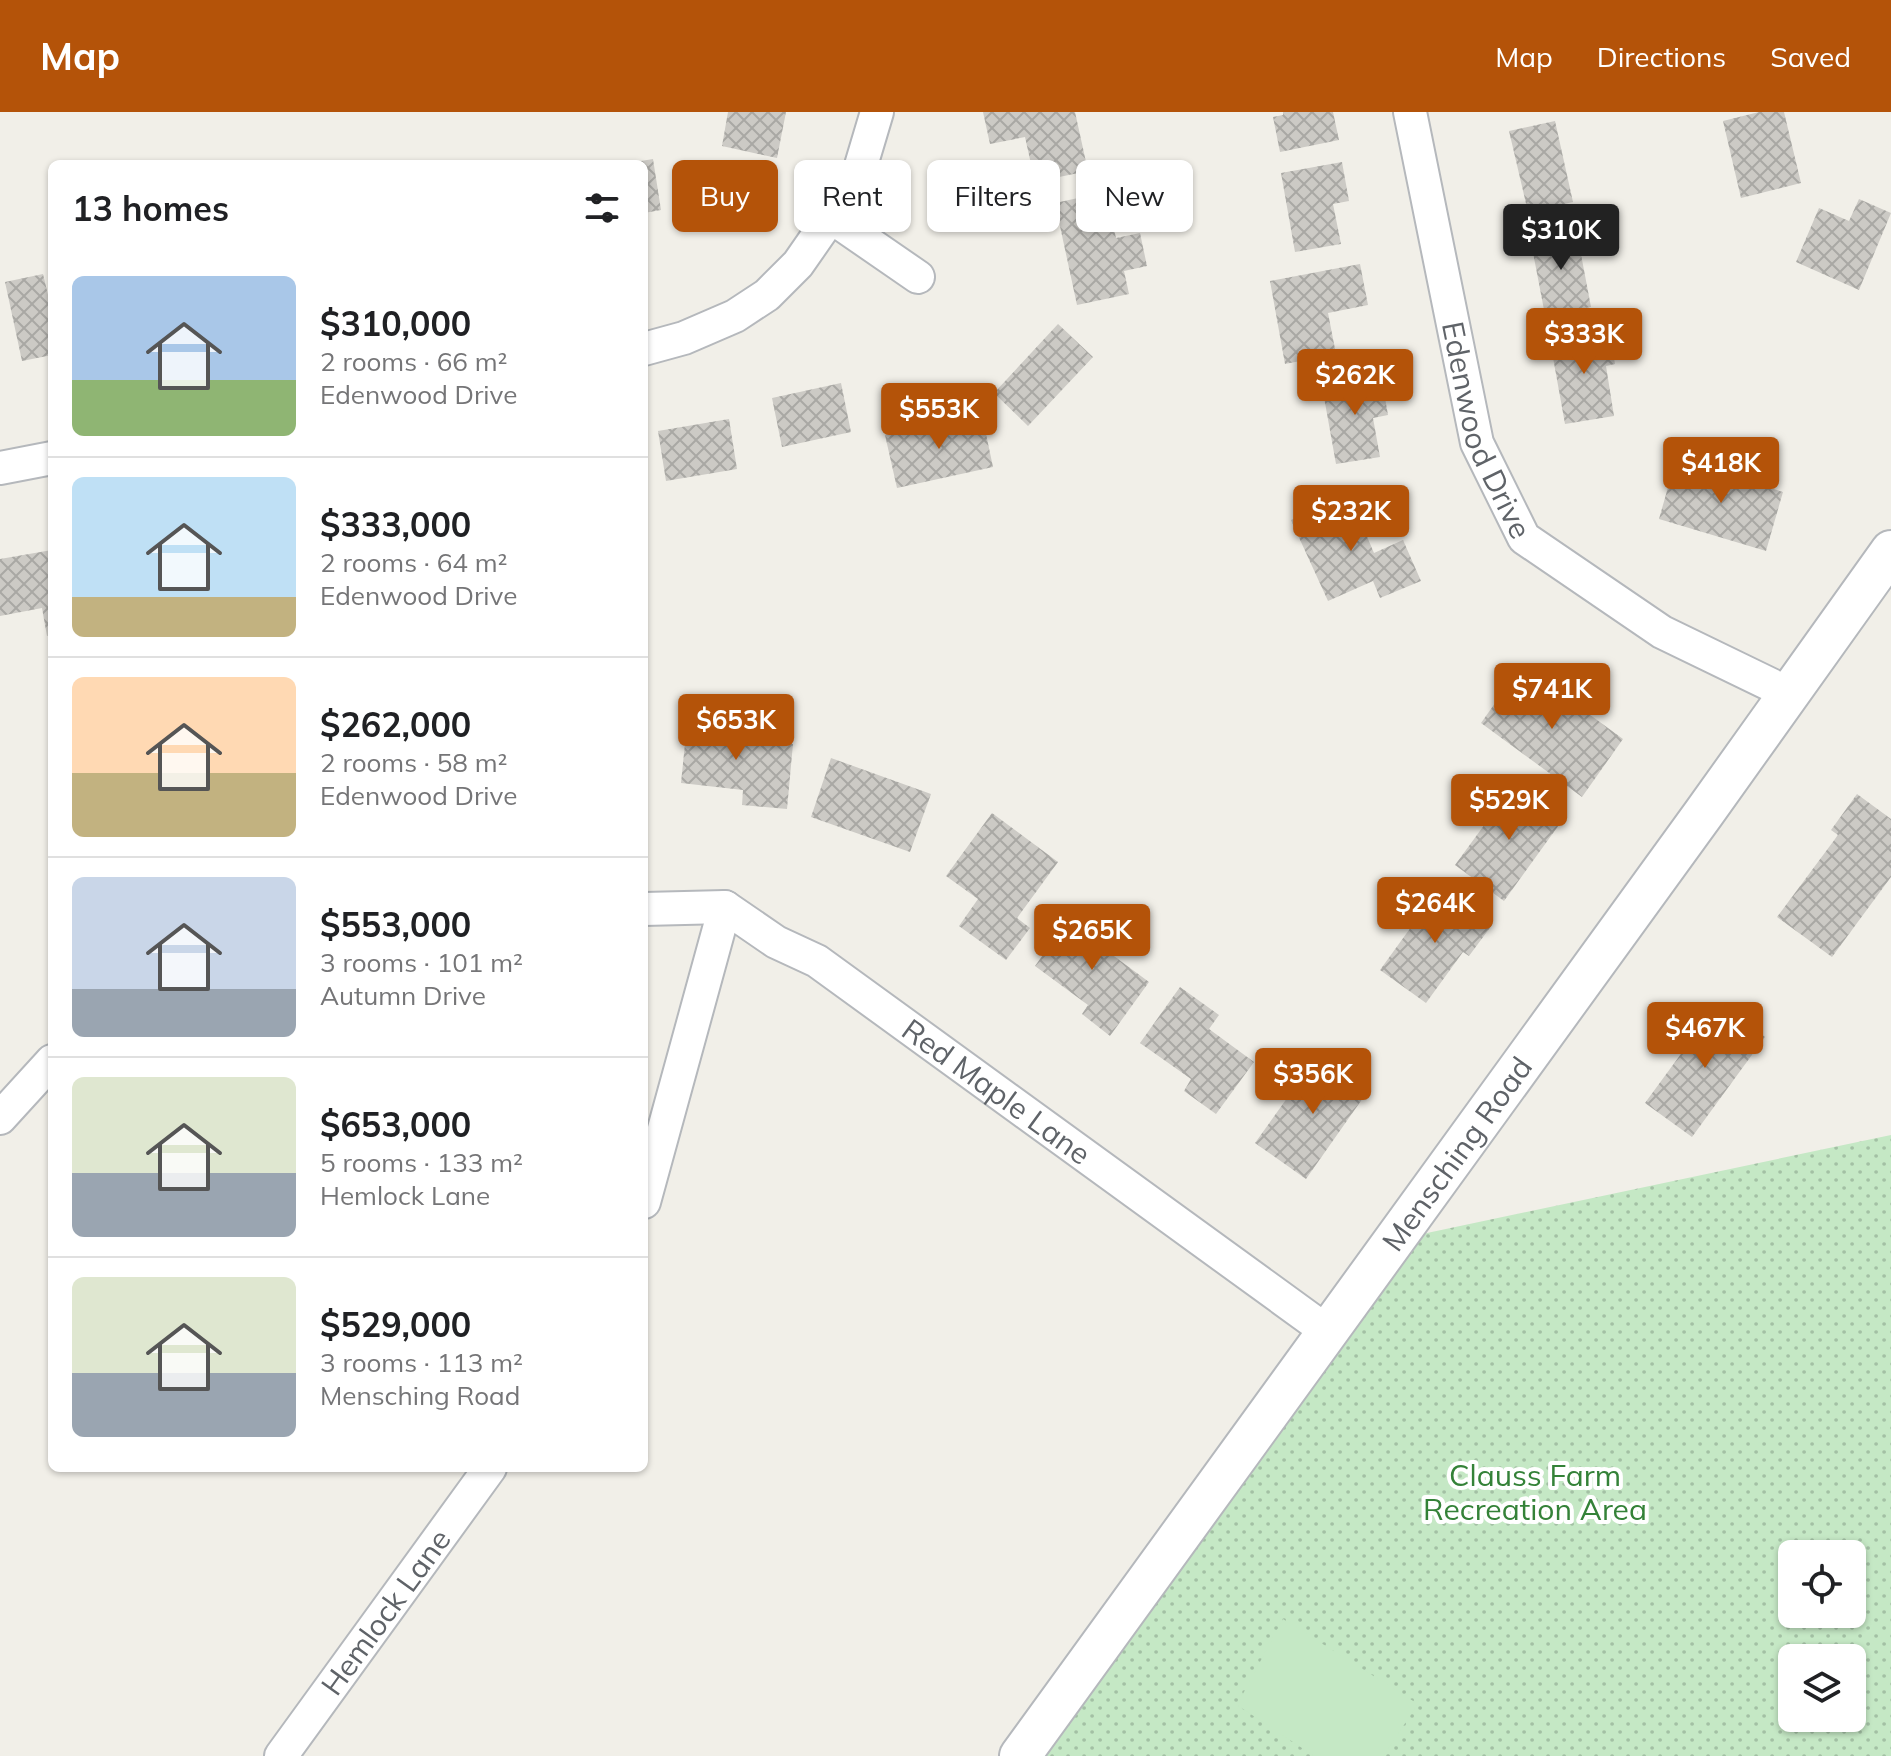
<!DOCTYPE html>
<html lang="en">
<head>
<meta charset="utf-8">
<style>
	body { margin:0; font-family:Mulish,sans-serif; background:#f6f6f6; color:#202124; height:100vh; display:flex; flex-direction:column; font-size:30px; white-space:nowrap }
	* { box-sizing:border-box; margin:0 }
	p { font-size:26px; color:#757577 }
	.icon { flex:none; width:44px; height:44px; fill:none; stroke:currentColor; stroke-width:2; stroke-linecap:round; stroke-linejoin:round }
	.map { position:relative; flex:1; overflow:hidden }
	.details { position:absolute; left:48px; top:48px; width:600px; height:1312px; display:flex; flex-direction:column; background:#fff; border-radius:12px; box-shadow:0 2px 6px #0004 }
	.details>* { flex:none }
	.banner { position:absolute; left:672px; top:48px; width:760px; height:72px; display:flex; gap:16px }
	.controls { position:absolute; left:1778px; top:1428px; display:grid; gap:16px }
	.controls a { display:grid; place-items:center; width:88px; height:88px; border-radius:12px; background:#fff; box-shadow:0 2px 6px #0004; font-size:40px }
	.price { position:absolute; translate:-50% -68px; padding:0 18px; border-radius:8px; background:#b45309; color:#fff; font-size:26px; line-height:52px; filter:drop-shadow(0 2px 4px #0008) }
	.price::after { content:''; position:absolute; left:50%; top:48px; width:24px; height:18px; margin-left:-12px; background:inherit; clip-path:polygon(0 0,100% 0,50% 100%) }
	.price.current { background:#222; color:#fff }
	ul { padding:0; list-style:none }
	li { display:flex; align-items:center; gap:24px; height:200px; padding:0 24px }
	li+li { border-top:2px solid #e0e0e0 }
	li span { display:grid; place-items:center; flex:none; width:224px; height:160px; border-radius:12px; color:#555 }
	li>.icon { margin-inline-start:auto }
	span .icon { width:96px; height:96px; fill:#fffc; stroke-width:1 }
	li b { font-size:34px }
	h2 { display:flex; justify-content:space-between; align-items:center; height:96px; padding:0 24px; font-size:34px }
	.tag { padding:0 28px; border-radius:12px; background:#fff; box-shadow:0 2px 6px #0004; font-size:28px; line-height:72px }
	.tag.current { background:#b45309; color:#fff }
	header { display:flex; align-items:center; gap:48px; box-sizing:border-box; height:112px; padding:0 40px; background:#b45309; color:#fff }
	header strong { font-size:38px }
	nav { display:flex; gap:44px; margin-inline-start:auto; font-size:28px }
	.map>svg:first-child { display:block }
	.park { fill:url(#park-dots); fill-rule:evenodd }
	.pitch { fill:#c5e8c5 }
	.building { fill:url(#building-cross-hatch) }
	.lines { fill:none; stroke-linecap:round; stroke-linejoin:round }
	.minor-casing { stroke:#b5b8bc; stroke-width:36 }
	.tertiary-casing { stroke:#b5b8bc; stroke-width:44 }
	.minor { stroke:#fff; stroke-width:32 }
	.tertiary { stroke:#fff; stroke-width:40 }
	.labels { text-anchor:middle; dominant-baseline:central; stroke-width:8; stroke-linejoin:round; paint-order:stroke }
	.street-label { font-size:30px; fill:#5f6368; stroke:#fff }
	.park-label { font-size:30px; fill:#348238; stroke:#fff }
</style>
</head>
<body>
<header>
<strong>Map</strong>
<nav><a>Map</a><a>Directions</a><a>Saved</a></nav>
</header>
<div class="map">
<svg width="1891" height="1644" viewBox="0 0 1891 1644">
	<defs>
		<pattern id="park-dots" width="8" height="8" patternUnits="userSpaceOnUse" patternTransform="scale(2)"><rect width="8" height="8" fill="#c5e8c5"/><path d="M2 2h.1M6 6h.1" fill="none" stroke="#a3c0a4" stroke-width="1.8" stroke-linecap="round"/></pattern>
		<pattern id="building-cross-hatch" width="8" height="8" patternUnits="userSpaceOnUse" patternTransform="scale(2)"><rect width="8" height="8" fill="#cccac5"/><path d="M0 0l8 8M0 8l8-8" fill="none" stroke="#a9a8a4"/></pattern>
	</defs>
	<rect width="100%" height="100%" fill="#f1efe8"/>
	<path class="park" d="M 1891,1023 L 1891,1644 L 1014,1644 L 1394,1128 ZM 1792,1442 L 1852,1442 L 1852,1502 L 1792,1502 ZM 1792,1546 L 1852,1546 L 1852,1606 L 1792,1606 Z"/>
	<path class="pitch" d="M 1283,1507 L 1418,1592 L 1383,1644 L 1314,1644 L 1237,1593 Z"/>
	<path class="building" d="M 728,0 L 786,0 L 777,46 L 722,34 Z
		M 983,0 L 1075,0 L 1088,59 L 1035,70 L 1025,25 L 990,32 Z
		M 1283,0 L 1333,0 L 1339,28 L 1280,40 L 1273,5 L 1283,3 Z
		M 1759,0 L 1784,0 L 1801,71 L 1741,86 L 1723,9 Z
		M 1555,9 L 1573,90 L 1528,100 L 1509,19 Z
		M 653,47 L 661,98 L 644,101 L 644,52 L 635,50 Z
		M 1342,50 L 1349,89 L 1333,92 L 1341,132 L 1295,140 L 1281,61 Z
		M 1106,80 L 1116,126 L 1140,121 L 1147,154 L 1124,159 L 1129,182 L 1077,193 L 1055,91 Z
		M 1859,87 L 1891,101 L 1859,178 L 1796,150 L 1819,96 L 1849,109 Z
		M 1576,116 L 1591,195 L 1545,203 L 1530,125 Z
		M 1360,152 L 1368,193 L 1328,201 L 1336,242 L 1285,252 L 1270,169 Z
		M 43,162 L 49,187 L 52,187 L 52,243 L 22,249 L 5,170 Z
		M 1058,212 L 1093,245 L 1028,314 L 994,281 Z
		M 1609,218 L 1615,252 L 1606,254 L 1614,304 L 1565,312 L 1550,229 Z
		M 1381,263 L 1388,303 L 1373,306 L 1380,345 L 1336,352 L 1322,274 Z
		M 841,271 L 851,320 L 782,335 L 772,286 Z
		M 982,303 L 993,355 L 897,376 L 885,323 Z
		M 729,307 L 737,357 L 666,369 L 658,319 Z
		M 1676,347 L 1783,380 L 1766,439 L 1659,407 Z
		M 1349,382 L 1374,441 L 1403,428 L 1421,469 L 1380,486 L 1373,469 L 1328,489 L 1291,408 Z
		M 52,438 L 52,523 L 47,524 L 42,496 L 0,504 L 0,447 Z
		M 1522,553 L 1623,627 L 1582,685 L 1481,611 Z
		M 688,602 L 736,606 L 734,626 L 793,632 L 787,697 L 742,693 L 743,678 L 681,671 Z
		M 831,646 L 931,682 L 910,740 L 811,705 Z
		M 1515,671 L 1564,706 L 1504,789 L 1455,753 Z
		M 1857,682 L 1891,707 L 1891,765 L 1832,845 L 1777,805 L 1838,723 L 1831,718 Z
		M 992,701 L 1058,750 L 1017,806 L 1030,816 L 1006,848 L 959,814 L 978,787 L 946,764 Z
		M 1440,775 L 1492,813 L 1469,844 L 1463,840 L 1426,891 L 1380,858 Z
		M 1075,798 L 1111,824 L 1103,836 L 1149,870 L 1110,924 L 1082,902 L 1088,893 L 1035,854 Z
		M 1180,875 L 1219,903 L 1209,917 L 1254,950 L 1216,1002 L 1184,979 L 1191,967 L 1140,931 Z
		M 1719,890 L 1765,925 L 1692,1025 L 1645,991 Z
		M 1320,940 L 1370,976 L 1306,1067 L 1255,1031 Z"/>
	<g class="lines">
		<g class="minor-casing">
			<g id="minor">
				<path id="s1" d="M 1410,0 L 1477,331 L 1524,426 L 1662,520 L 1788,581"/>
				<path d="M 831,105 L 918,165"/>
				<path d="M 644,237 L 684,226 L 735,204 L 767,183 L 798,152 L 857,67 L 877,0"/>
				<path d="M 0,356 L 52,346"/>
				<path id="s2" d="M 644,797 L 725,795 L 776,830 L 817,849 L 1328,1220"/>
				<path d="M 0,1006 L 52,949"/>
				<path d="M 644,1090 L 725,795"/>
				<path id="s3" d="M 281,1644 L 490,1356"/>
			</g>
		</g>
		<g class="tertiary-casing">
			<g id="tertiary">
				<path id="s4" d="M 1020,1644 L 1704,701 L 1891,439"/>
			</g>
		</g>
		<use href="#minor" class="minor"/>
		<use href="#tertiary" class="tertiary"/>
	</g>
	<g class="labels">
		<g class="street-label">
			<text stroke="none"><textPath href="#s1" startOffset="328">Edenwood Drive</textPath></text>
			<text stroke="none"><textPath href="#s2" startOffset="410">Red Maple Lane</textPath></text>
			<text stroke="none"><textPath href="#s4" startOffset="744">Mensching Road</textPath></text>
			<text stroke="none"><textPath href="#s3" startOffset="178">Hemlock Lane</textPath></text>
		</g>
		<g class="park-label">
			<text x="1535" y="1363">Clauss Farm<tspan x="1535" dy="34">Recreation Area</tspan></text>
		</g>
	</g>
</svg>
<div class="controls">
<a><svg class="icon" aria-label="locate" viewBox="0 0 24 24"><circle cx="12" cy="12" r="6"/><path d="M12 2v4M12 18v4M2 12h4M18 12h4"/></svg></a>
<a><svg class="icon" aria-label="layers" viewBox="0 0 24 24"><path d="M12 4l9 5-9 5-9-5zM3 14l9 5 9-5"/></svg></a>
</div>
<b class="price current" style="left:1561px;top:160px">$310K</b>
<b class="price" style="left:1584px;top:264px">$333K</b>
<b class="price" style="left:1355px;top:305px">$262K</b>
<b class="price" style="left:939px;top:339px">$553K</b>
<b class="price" style="left:1721px;top:393px">$418K</b>
<b class="price" style="left:1351px;top:441px">$232K</b>
<b class="price" style="left:1552px;top:619px">$741K</b>
<b class="price" style="left:736px;top:650px">$653K</b>
<b class="price" style="left:1509px;top:730px">$529K</b>
<b class="price" style="left:1435px;top:833px">$264K</b>
<b class="price" style="left:1092px;top:860px">$265K</b>
<b class="price" style="left:1705px;top:958px">$467K</b>
<b class="price" style="left:1313px;top:1004px">$356K</b>
<div class="banner">
<a class="tag current">Buy</a>
<a class="tag">Rent</a>
<a class="tag">Filters</a>
<a class="tag">New</a>
</div>
<section class="details">
<h2>13 homes<svg class="icon" aria-label="filters" viewBox="0 0 24 24"><path d="M4 7h16M4 17h16"/><circle cx="9" cy="7" r="2"/><circle cx="15" cy="17" r="2"/></svg></h2>
<ul>
<li><span style="background:linear-gradient(#a9c7e8 65%,#8fb573 0)"><svg class="icon" aria-label="home" viewBox="0 0 24 24"><path d="M3 11l9-7 9 7M6 9v11h12V9"/></svg></span><div><b>$310,000</b><p>2 rooms · 66 m²</p><p>Edenwood Drive</p></div></li>
<li><span style="background:linear-gradient(#bfe0f5 75%,#c2b280 0)"><svg class="icon" aria-label="home" viewBox="0 0 24 24"><path d="M3 11l9-7 9 7M6 9v11h12V9"/></svg></span><div><b>$333,000</b><p>2 rooms · 64 m²</p><p>Edenwood Drive</p></div></li>
<li><span style="background:linear-gradient(#ffd9b3 60%,#c2b280 0)"><svg class="icon" aria-label="home" viewBox="0 0 24 24"><path d="M3 11l9-7 9 7M6 9v11h12V9"/></svg></span><div><b>$262,000</b><p>2 rooms · 58 m²</p><p>Edenwood Drive</p></div></li>
<li><span style="background:linear-gradient(#c9d6e8 70%,#9aa5b1 0)"><svg class="icon" aria-label="home" viewBox="0 0 24 24"><path d="M3 11l9-7 9 7M6 9v11h12V9"/></svg></span><div><b>$553,000</b><p>3 rooms · 101 m²</p><p>Autumn Drive</p></div></li>
<li><span style="background:linear-gradient(#dfe7d0 60%,#9aa5b1 0)"><svg class="icon" aria-label="home" viewBox="0 0 24 24"><path d="M3 11l9-7 9 7M6 9v11h12V9"/></svg></span><div><b>$653,000</b><p>5 rooms · 133 m²</p><p>Hemlock Lane</p></div></li>
<li><span style="background:linear-gradient(#dfe7d0 60%,#9aa5b1 0)"><svg class="icon" aria-label="home" viewBox="0 0 24 24"><path d="M3 11l9-7 9 7M6 9v11h12V9"/></svg></span><div><b>$529,000</b><p>3 rooms · 113 m²</p><p>Mensching Road</p></div></li>
</ul>
</section>
</div>
</body>
</html>
